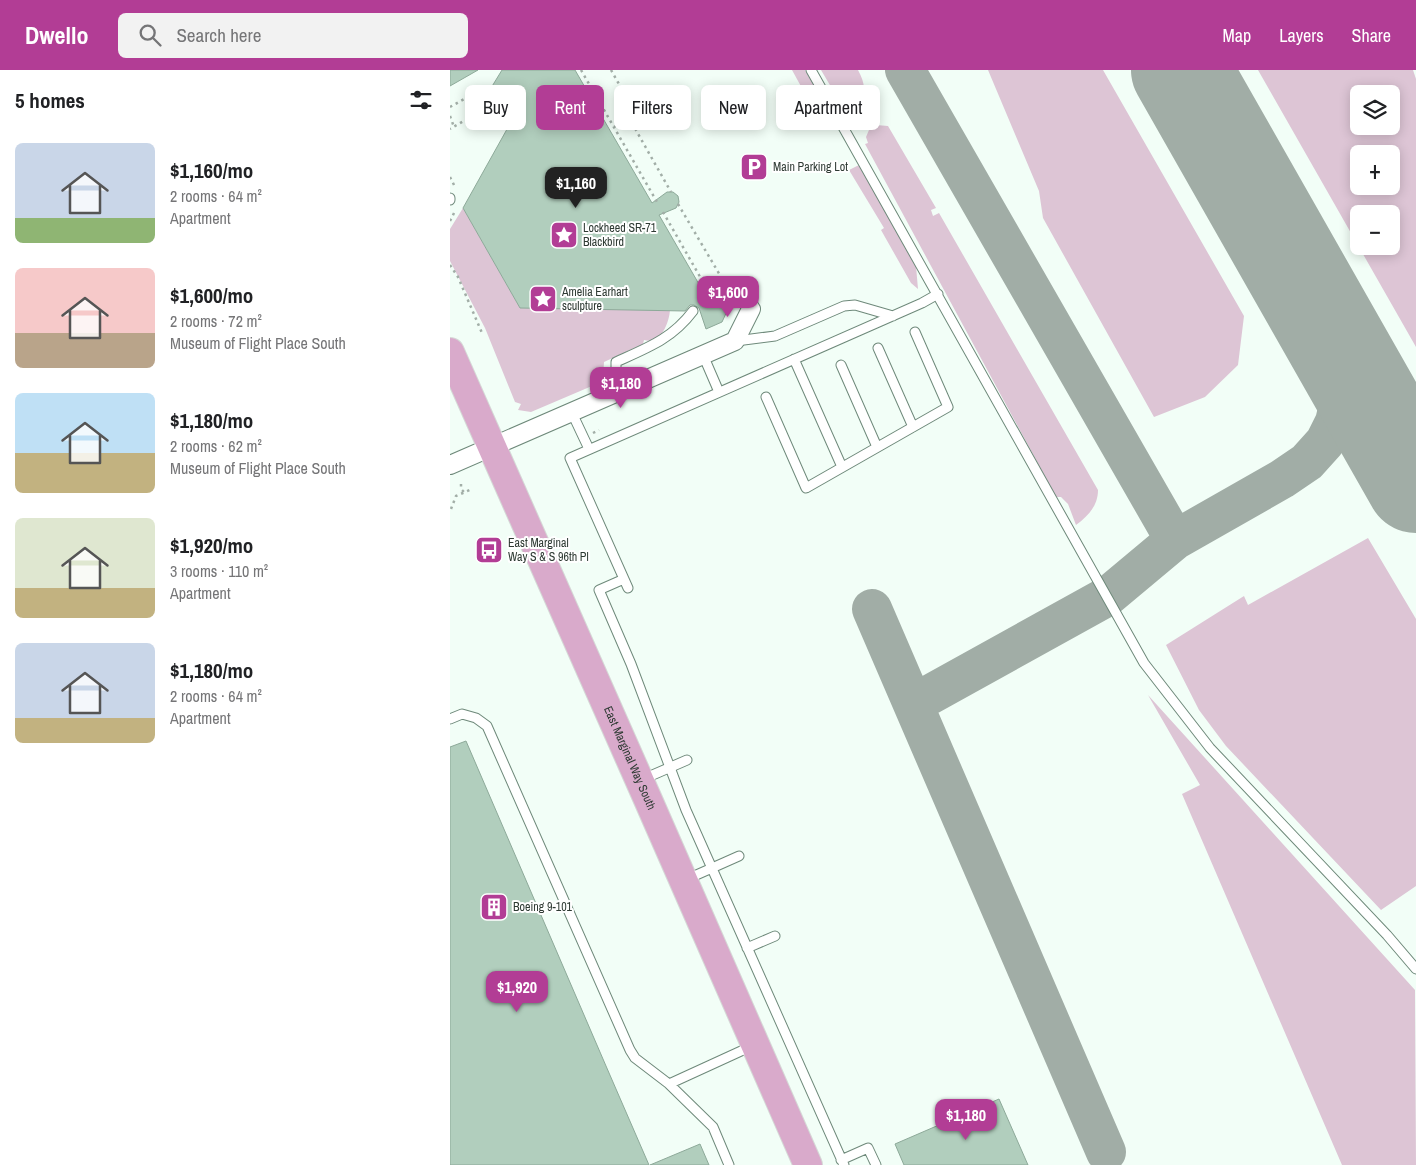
<!DOCTYPE html>
<html lang="en">
<head>
<meta charset="utf-8">
<style>
	body { margin:0; font-family:"Archivo Narrow",sans-serif; background:#f2f2f2; color:#202124; height:100vh; display:flex; flex-direction:column; font-size:19px; white-space:nowrap }
	* { box-sizing:border-box; margin:0 }
	p { font-size:16px; color:#757577 }
	.icon { flex:none; width:28px; height:28px; fill:none; stroke:currentColor; stroke-width:2; stroke-linecap:round; stroke-linejoin:round }
	.map { position:relative; flex:1; overflow:hidden }
	.details { display:flex; flex-direction:column; background:#fff; width:450px }
	.details>* { flex:none }
	.top-card { position:absolute; left:15px; top:15px; width:475px; height:45px; display:flex; gap:10px }
	.fabs { position:absolute; left:900px; top:15px; display:grid; gap:10px }
	.fabs a { display:grid; place-items:center; width:50px; height:50px; border-radius:8px; background:#fff; box-shadow:0 2px 12px #0003; font-size:25px }
	.price { position:absolute; translate:-50% -42px; padding:0 11px; border-radius:10px; background:#b23d95; color:#fff; font-size:16px; line-height:32px; filter:drop-shadow(0 1px 2px #0008) }
	.price::after { content:''; position:absolute; left:50%; top:30px; width:15px; height:11px; margin-left:-8px; background:inherit; clip-path:polygon(0 0,100% 0,50% 100%) }
	.price.selected { background:#222; color:#fff }
	ul { padding:0; list-style:none }
	li { display:flex; align-items:center; gap:15px; height:125px; padding:0 15px }
	li span { display:grid; place-items:center; flex:none; width:140px; height:100px; border-radius:8px; color:#555 }
	li>.icon { margin-inline-start:auto }
	span .icon { width:60px; height:60px; fill:#fffc; stroke-width:1 }
	li b { font-size:21px }
	h2 { display:flex; justify-content:space-between; align-items:center; height:60px; padding:0 15px; font-size:21px }
	.tag { padding:0 18px; border-radius:8px; background:#fff; box-shadow:0 2px 12px #0003; font-size:18px; line-height:45px }
	.tag.selected { background:#b23d95; color:#fff }
	header { display:flex; align-items:center; gap:30px; box-sizing:border-box; height:70px; padding:0 25px; background:#b23d95; color:#fff }
	header strong { font-size:24px }
	nav { display:flex; gap:28px; margin-inline-start:auto; font-size:18px }
	.search { width:350px; height:45px; background:#f2f2f2; display:flex; align-items:center; gap:12px; box-sizing:border-box; padding:0 18px; border-radius:8px; color:#757577; font-size:19px }
	main { display:flex; flex:1; min-height:0 }
	.map>svg:first-child { display:block }
	.green { fill:#ddc5d5; fill-rule:evenodd }
	.lines { fill:none; stroke-linecap:round; stroke-linejoin:round }
	.taxiway { stroke:#a1ada6; stroke-width:40 }
	.runway { stroke:#a1ada6; stroke-width:100 }
	.building { fill:#b1cebd; stroke:#8da999 }
	.lane-casing { stroke:#6e897a; stroke-width:11 }
	.street-casing { stroke:#6e897a; stroke-width:20 }
	.primary-casing { stroke:#d5d8d6; stroke-width:30 }
	.path { stroke:#a2aea7; stroke-width:2.5; stroke-dasharray:2.5 4; stroke-linecap:butt }
	.lane { stroke:#fff; stroke-width:9 }
	.street { stroke:#fff; stroke-width:18 }
	.primary { stroke:#d9aacb; stroke-width:28 }
	.labels { text-anchor:middle; dominant-baseline:central; stroke-width:4; stroke-linejoin:round; paint-order:stroke }
	.poi-label { font-size:12px; fill:#2e3a33; stroke:#fff; text-anchor:start }
	.street-label { font-size:12px; fill:#2e3a33; stroke:#fff }
</style>
</head>
<body>
<header>
<strong>Dwello</strong>
<div class="search"><svg class="icon" aria-label="search" viewBox="0 0 24 24"><circle cx="10" cy="10" r="6"/><path d="M15 15l6 6"/></svg>Search here</div>
<nav><a>Map</a><a>Layers</a><a>Share</a></nav>
</header>
<main>
<section class="details">
<h2>5 homes<svg class="icon" aria-label="filters" viewBox="0 0 24 24"><path d="M4 7h16M4 17h16"/><circle cx="9" cy="7" r="2"/><circle cx="15" cy="17" r="2"/></svg></h2>
<ul>
<li><span style="background:linear-gradient(#c9d6e8 75%,#8fb573 0)"><svg class="icon" aria-label="home" viewBox="0 0 24 24"><path d="M3 11l9-7 9 7M6 9v11h12V9"/></svg></span><div><b>$1,160/mo</b><p>2 rooms · 64 m²</p><p>Apartment</p></div></li>
<li><span style="background:linear-gradient(#f6c9c9 65%,#b9a48a 0)"><svg class="icon" aria-label="home" viewBox="0 0 24 24"><path d="M3 11l9-7 9 7M6 9v11h12V9"/></svg></span><div><b>$1,600/mo</b><p>2 rooms · 72 m²</p><p>Museum of Flight Place South</p></div></li>
<li><span style="background:linear-gradient(#bfe0f5 60%,#c2b280 0)"><svg class="icon" aria-label="home" viewBox="0 0 24 24"><path d="M3 11l9-7 9 7M6 9v11h12V9"/></svg></span><div><b>$1,180/mo</b><p>2 rooms · 62 m²</p><p>Museum of Flight Place South</p></div></li>
<li><span style="background:linear-gradient(#dfe7d0 70%,#c2b280 0)"><svg class="icon" aria-label="home" viewBox="0 0 24 24"><path d="M3 11l9-7 9 7M6 9v11h12V9"/></svg></span><div><b>$1,920/mo</b><p>3 rooms · 110 m²</p><p>Apartment</p></div></li>
<li><span style="background:linear-gradient(#c9d6e8 75%,#c2b280 0)"><svg class="icon" aria-label="home" viewBox="0 0 24 24"><path d="M3 11l9-7 9 7M6 9v11h12V9"/></svg></span><div><b>$1,180/mo</b><p>2 rooms · 64 m²</p><p>Apartment</p></div></li>
</ul>
</section>
<div class="map">
<svg width="966" height="1095" viewBox="0 0 966 1095">
	<rect width="100%" height="100%" fill="#f2fef7"/>
	<path class="green" d="M 342,0 L 355,0 L 369,24 L 359,31 Z
		M 371,0 L 408,0 C 418,18 417,33 392,29 L 387,20 L 384,22 Z
		M 538,0 L 653,0 L 794,246 L 788,295 L 755,327 L 704,347 L 593,148 L 589,121 Z
		M 808,0 L 963,0 L 966,9 L 966,277 ZM 909,24 L 941,24 L 941,56 L 909,56 ZM 909,84 L 941,84 L 941,116 L 909,116 ZM 909,144 L 941,144 L 941,176 L 909,176 Z
		M 426,55 L 438,56 L 486,138 L 481,140 L 483,146 L 489,143 L 648,420 C 648,436 638,446 626,455 L 618,434 L 611,427 L 606,427 L 415,74 L 418,73 L 416,67 L 419,60 Z
		M 409,95 L 466,196 L 468,219 L 461,213 L 431,160 L 434,158 L 399,100 Z
		M 13,138 L 70,238 L 220,240 C 219,253 211,275 194,270 L 193,274 L 154,292 L 153,308 L 149,313 L 81,342 L 68,340 L 71,334 L 65,332 L 35,258 L 0,191 L 0,159 Z
		M 918,468 L 966,549 L 966,816 L 931,840 L 776,676 L 749,640 L 716,575 L 794,526 L 798,535 Z
		M 698,625 L 965,920 L 966,1095 L 892,1095 L 732,724 L 750,715 Z"/>
	<g class="lines">
		<path class="taxiway" d="M 455,0 L 725,470
			M 422,539 L 656,1082
			M 463,634 L 658,526 L 725,470 L 832,409 L 857,392 L 875,372 L 885,352 L 891,327 L 892,309 L 879,262"/>
		<path class="runway" d="M 731,0 L 966,413"/>
	</g>
	<path class="building" d="M 0,0 L 28,0 L 0,16 Z
		M 52,0 L 125,0 L 202,133 L 217,122 L 223,122 L 228,126 L 229,132 L 226,138 L 209,145 L 257,228 L 272,228 L 278,239 L 272,252 L 256,259 L 249,238 L 244,235 L 240,235 L 235,241 L 70,238 L 13,138 L 61,52 L 41,18 Z
		M 16,671 L 156,996 L 199,1095 L 0,1095 L 0,677 Z
		M 549,1029 L 578,1095 L 454,1095 L 445,1074 Z
		M 250,1074 L 259,1095 L 200,1095 Z"/>
	<g class="lines">
		<g class="lane-casing">
			<path id="lane" d="M 361,0 L 694,593 L 760,678 L 937,865 L 966,899
				M 0,128 L 0,130
				M 286,271 L 325,266 L 394,236 L 405,235 L 443,246
				M 428,278 L 463,357
				M 253,285 L 269,322
				M 344,289 L 392,397
				M 391,295 L 427,377
				M 166,323 L 166,292 C 197,278 222,269 243,241
				M 316,327 L 356,418 L 498,337 L 465,262
				M 122,343 L 139,379
				M 174,509 L 149,520 L 181,594 L 236,740 L 394,1095
				M 178,518 L 120,388 L 472,233 L 488,224
				M 0,649 L 12,644 L 26,648 L 37,656 L 180,980 L 185,988 L 219,1014 L 263,1057 L 279,1095
				M 191,710 L 237,690
				M 235,810 L 289,786
				M 297,878 L 325,866
				M 219,1014 L 302,976
				M 391,1090 L 418,1078 L 426,1095"/>
		</g>
		<g class="street-casing">
			<path id="street" d="M 0,395 L 285,271 L 301,239"/>
		</g>
		<g class="primary-casing">
			<g id="primary">
				<path id="s1" d="M 0,282 C 121,552 239,824 358,1095"/>
			</g>
		</g>
		<path class="path" d="M 131,0 L 207,132
			M 161,0 L 178,30 L 185,39
			M 178,30 L 174,39 L 221,122
			M 0,37 L 30,20 L 36,21 L 43,34 L 0,59
			M 0,46 L 4,57
			M 164,57 L 179,48
			M 0,107 L 5,117
			M 228,134 L 287,234
			M 213,142 L 253,212 L 274,213
			M 0,151 L 5,141
			M 0,195 L 8,207 L 32,263
			M 143,363 L 149,360
			M 11,414 L 11,419 L 14,422
			M 1,439 L 6,426 L 22,419"/>
		<use href="#lane" class="lane"/>
		<use href="#street" class="street"/>
		<use href="#primary" class="primary"/>
	</g>
	<defs>
		<g id="parking-square" transform="scale(1.4375)"><rect x="-9" y="-9" width="18" height="18" rx="4" fill="#b23d95" stroke="#fff"/><path d="M-3.5-5.5H1a3.5 3.5 0 0 1 0 7H-1V5.5H-3.5ZM-1-3.4V-.6H.8a1.4 1.4 0 0 0 0-2.8Z" fill="#fff"/></g>
		<g id="sight-square" transform="scale(1.4375)"><rect x="-9" y="-9" width="18" height="18" rx="4" fill="#b23d95" stroke="#fff"/><path d="M0-6L1.8-2.2L6-1.7L2.9 1.2L3.7 5.4L0 3.3L-3.7 5.4L-2.9 1.2L-6-1.7L-1.8-2.2Z" fill="#fff"/></g>
		<g id="bus-square" transform="scale(1.4375)"><rect x="-9" y="-9" width="18" height="18" rx="4" fill="#b23d95" stroke="#fff"/><path d="M-5-6H5V4H4V6H2V4H-2V6H-4V4H-5ZM-3.5-4V0h7V-4ZM-3.5 1.2v1.5H-2V1.2ZM2 1.2v1.5H3.5V1.2Z" fill="#fff"/></g>
		<g id="building-square" transform="scale(1.4375)"><rect x="-9" y="-9" width="18" height="18" rx="4" fill="#b23d95" stroke="#fff"/><path d="M-4-6H4V6H1V3H-1V6H-4ZM-2.5-4.3h1.7v1.8h-1.7ZM.8-4.3h1.7v1.8H.8ZM-2.5-1h1.7V.8h-1.7ZM.8-1h1.7V.8H.8Z" fill="#fff"/></g>
	</defs>
	<g fill-rule="evenodd">
		<use href="#parking-square" x="304" y="97"/>
		<use href="#sight-square" x="114" y="165"/>
		<use href="#sight-square" x="93" y="229"/>
		<use href="#bus-square" x="39" y="480"/>
		<use href="#building-square" x="44" y="837"/>
	</g>
	<g class="labels">
		<g class="poi-label">
			<text x="323" y="97">Main Parking Lot</text>
			<text x="133" y="158">Lockheed SR-71<tspan x="133" dy="14">Blackbird</tspan></text>
			<text x="112" y="222">Amelia Earhart<tspan x="112" dy="14">sculpture</tspan></text>
			<text x="58" y="473">East Marginal<tspan x="58" dy="14">Way S &amp; S 96th Pl</tspan></text>
			<text x="63" y="837">Boeing 9-101</text>
		</g>
		<g class="street-label">
			<text stroke="none"><textPath href="#s1" startOffset="444">East Marginal Way South</textPath></text>
		</g>
	</g>
</svg>
<div class="fabs">
<a><svg class="icon" aria-label="layers" viewBox="0 0 24 24"><path d="M12 4l9 5-9 5-9-5zM3 14l9 5 9-5"/></svg></a>
<a>+</a>
<a>−</a>
</div>
<b class="price selected" style="left:126px;top:139px">$1,160</b>
<b class="price" style="left:278px;top:248px">$1,600</b>
<b class="price" style="left:171px;top:339px">$1,180</b>
<b class="price" style="left:67px;top:943px">$1,920</b>
<b class="price" style="left:516px;top:1071px">$1,180</b>
<div class="top-card">
<a class="tag">Buy</a>
<a class="tag selected">Rent</a>
<a class="tag">Filters</a>
<a class="tag">New</a>
<a class="tag">Apartment</a>
</div>
</div>
</main>
</body>
</html>
